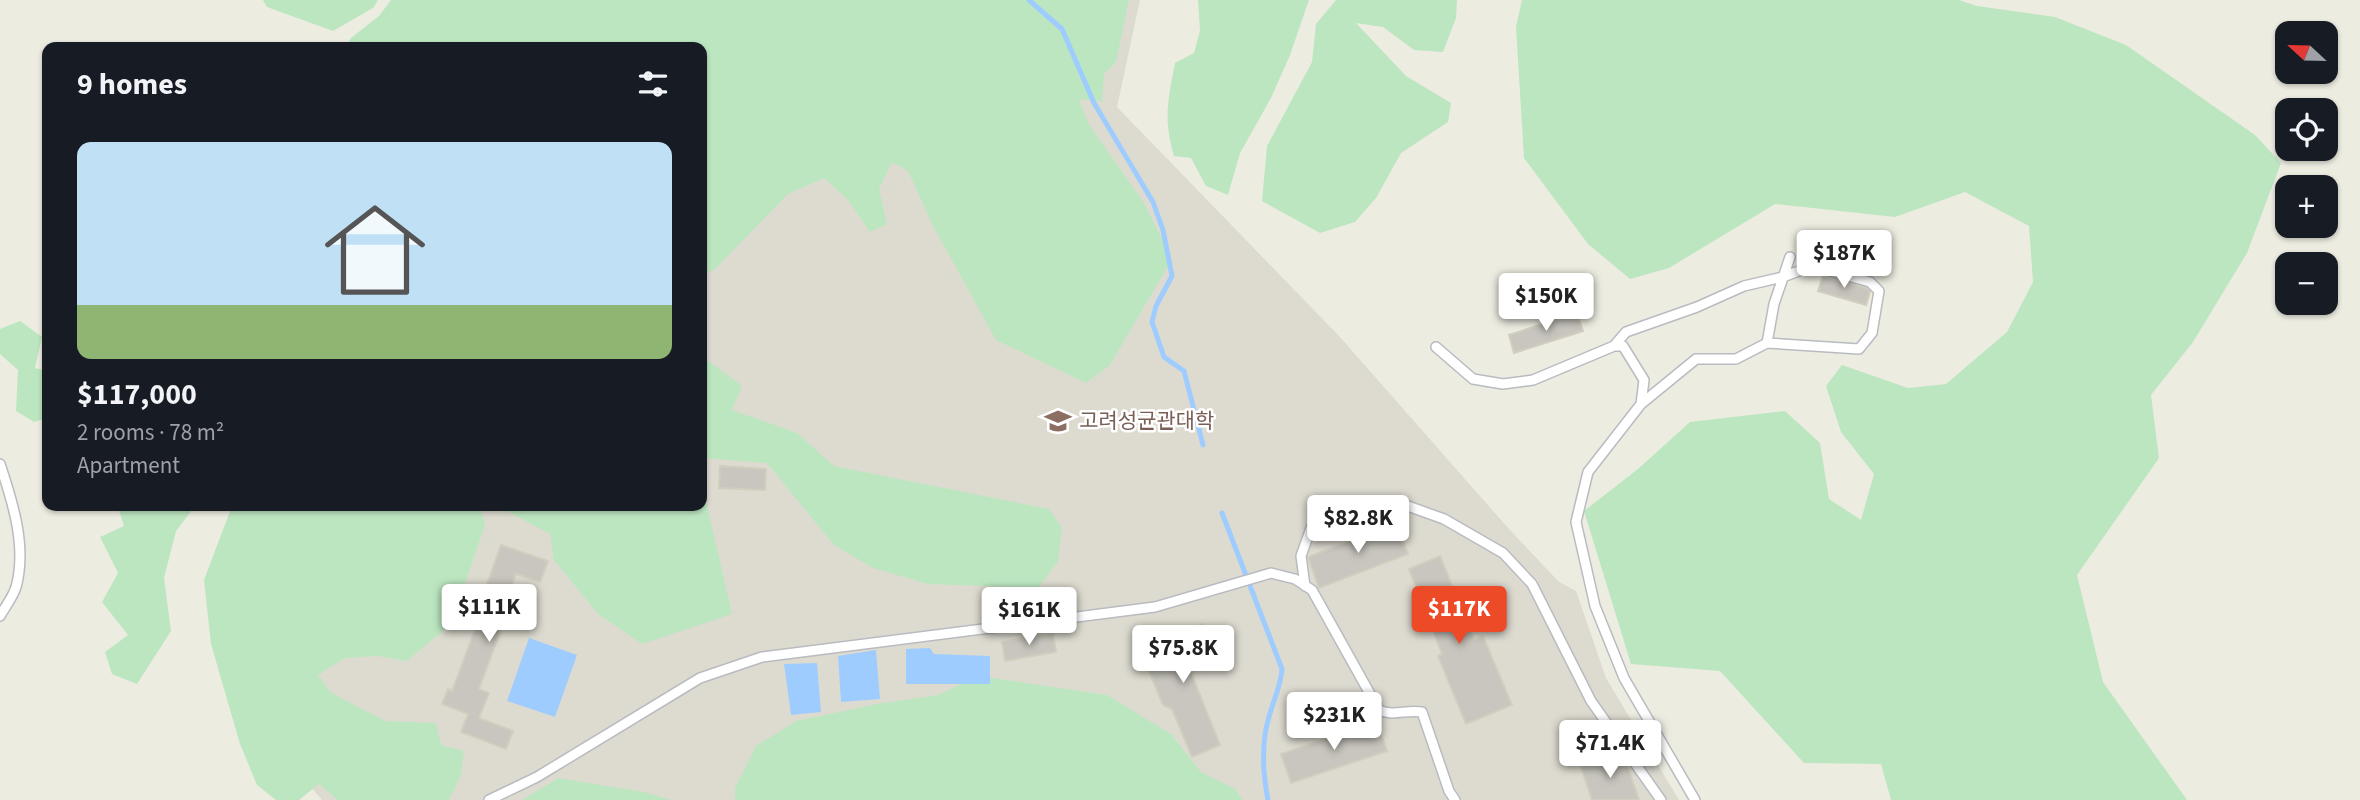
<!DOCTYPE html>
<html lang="en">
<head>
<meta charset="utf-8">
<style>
	body { margin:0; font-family:"Source Sans 3","Noto Sans KR",sans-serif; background:#20242c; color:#f1f3f6; height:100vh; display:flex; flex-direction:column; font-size:26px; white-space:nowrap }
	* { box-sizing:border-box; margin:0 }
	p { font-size:23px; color:#9ea1a6 }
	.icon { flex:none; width:38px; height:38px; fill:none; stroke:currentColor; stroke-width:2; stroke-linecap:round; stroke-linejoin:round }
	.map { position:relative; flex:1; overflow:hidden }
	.details { position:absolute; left:42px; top:42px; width:665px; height:469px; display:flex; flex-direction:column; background:#171b24; border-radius:14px; box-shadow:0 2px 5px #0004 }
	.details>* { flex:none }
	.needle { width:46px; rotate:292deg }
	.buttons { position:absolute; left:2275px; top:21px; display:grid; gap:14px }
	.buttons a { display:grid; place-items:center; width:63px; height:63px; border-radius:14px; background:#171b24; box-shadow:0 2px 5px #0004; font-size:35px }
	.price { position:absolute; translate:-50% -60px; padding:0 16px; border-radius:7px; background:#fff; color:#222; font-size:23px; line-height:46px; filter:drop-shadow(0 2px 4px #0008) }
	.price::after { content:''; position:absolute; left:50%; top:42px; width:21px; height:16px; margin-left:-10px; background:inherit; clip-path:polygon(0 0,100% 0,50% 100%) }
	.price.selected { background:#ed4a27; color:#fff }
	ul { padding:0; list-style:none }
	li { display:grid; align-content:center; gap:14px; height:371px; padding:0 35px }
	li+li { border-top:2px solid #363941 }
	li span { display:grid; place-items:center; height:217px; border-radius:14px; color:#555 }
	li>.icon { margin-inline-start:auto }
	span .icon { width:126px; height:126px; fill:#fffc; stroke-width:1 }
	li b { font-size:30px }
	h2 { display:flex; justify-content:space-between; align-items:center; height:84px; padding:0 35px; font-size:30px }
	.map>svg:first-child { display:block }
	.education { fill:#dddbd0 }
	.green { fill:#bce6c0 }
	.water { fill:#9fccff }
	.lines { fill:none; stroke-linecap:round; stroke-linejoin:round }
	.stream { stroke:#9fccff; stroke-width:5 }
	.building { fill:#c8c6be; stroke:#d2cebf; stroke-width:2 }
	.lane-casing { stroke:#b9bbc1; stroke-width:12 }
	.lane { stroke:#fff; stroke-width:9 }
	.labels { text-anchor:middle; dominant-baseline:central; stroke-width:5; stroke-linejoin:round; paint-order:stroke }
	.education-label { font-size:21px; fill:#785e54; stroke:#fff; text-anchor:start }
</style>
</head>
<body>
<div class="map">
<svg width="2360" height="800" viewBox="0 0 2360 800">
	<rect width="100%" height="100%" fill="#edece1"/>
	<path class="education" d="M 391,0 L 1140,0 L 1117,107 L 1339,336 L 1509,529 L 1559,582 L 1576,591 L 1606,678 L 1679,800 L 322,800 L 308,784 L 326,506 L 702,506 L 702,47 Z"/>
	<path class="green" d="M 263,0 L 378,0 L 373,8 L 333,31 L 267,7 Z
		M 391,0 L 1129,0 L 1116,62 L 1104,74 L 1102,102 L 1079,99 L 1088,123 L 1144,203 L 1172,259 L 1110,365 L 1086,383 L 996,340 L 933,226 L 908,171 L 892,162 L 879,189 L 887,224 L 870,232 L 848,200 L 824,178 L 788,194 L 714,270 L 702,274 L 702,47 L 346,47 L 351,38 L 379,16 Z
		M 1198,0 L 1309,0 L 1290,55 L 1271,98 L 1240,153 L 1228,195 L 1206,186 L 1191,158 L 1174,156 C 1163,119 1168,100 1175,63 L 1194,53 L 1200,31 Z
		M 1336,0 L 1457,0 L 1456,18 L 1443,52 L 1414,50 L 1383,27 L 1356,23 L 1406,76 L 1451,103 L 1448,122 L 1401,153 L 1376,198 L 1355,222 L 1320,233 L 1262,201 L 1267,146 L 1312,62 L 1316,24 Z
		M 1522,0 L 1959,0 L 1977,6 L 2055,17 L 2126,45 L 2255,135 L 2281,163 L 2247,253 L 2193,342 L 2151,395 L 2159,458 L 2077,575 L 2103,682 L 2187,800 L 1891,800 L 1881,764 L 1804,763 L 1720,671 L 1631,664 L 1584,511 L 1638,469 L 1690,422 L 1785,411 L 1820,443 L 1829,499 L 1861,520 L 1874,474 L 1841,432 L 1826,386 L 1842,365 L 1908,388 L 1946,384 L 2007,332 L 2033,282 L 2029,226 L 1965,192 L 1895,217 L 1775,204 L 1669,268 L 1630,279 L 1588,244 L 1524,158 L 1516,27 Z
		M 20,321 L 42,337 L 35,368 L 47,371 L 47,418 L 34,422 L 16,411 L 18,370 L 0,354 L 0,329 Z
		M 702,361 L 709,361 L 742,386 L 732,410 L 797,433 L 834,466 L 1049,509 L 1062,528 L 1058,561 L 1038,588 L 928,584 L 873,568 L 834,545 L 767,463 L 702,458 Z
		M 702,483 L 732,614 L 642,644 L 598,614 L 554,560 L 550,534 L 507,511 L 505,506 L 702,506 Z
		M 121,506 L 195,506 L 176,531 L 164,578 L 171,631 L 137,684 L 112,674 L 105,652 L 128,635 L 102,602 L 118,573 L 100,537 L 124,526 L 118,508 Z
		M 232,506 L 480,506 L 485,525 L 451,624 L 407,661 L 377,656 L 345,658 L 318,675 L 330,692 L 385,721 L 436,723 L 441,745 L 464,751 L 461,775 L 449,800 L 338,800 L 319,784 L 299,800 L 276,800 L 257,785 L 240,744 L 211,644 L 204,580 Z
		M 979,676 L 1107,695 L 1171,734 L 1201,772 L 1234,788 L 1243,800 L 735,800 L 735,788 L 756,746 L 796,721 L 877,704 L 938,695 Z
		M 558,778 L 644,792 L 671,800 L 522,800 Z"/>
	<path class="water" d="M 529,638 L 577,655 L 555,717 L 507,701 Z
		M 930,648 L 934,654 L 990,656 L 990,684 L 906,684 L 906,649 Z
		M 876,650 L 880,699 L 841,702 L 838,656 Z
		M 817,663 L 821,712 L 791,715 L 784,664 Z"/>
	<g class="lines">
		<path class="stream" d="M 1029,0 L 1062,29 L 1094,103 L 1153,202 L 1163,230 L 1172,276 L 1156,306 L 1152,322 L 1164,357 L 1184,371 L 1203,445
			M 1222,513 L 1282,669 C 1281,686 1273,701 1269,717 C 1261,743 1263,774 1268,800"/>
	</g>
	<path class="building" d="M 1823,276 L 1867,288 L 1870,292 L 1866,305 L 1818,291 Z
		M 1577,313 L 1583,331 L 1514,353 L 1509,335 Z
		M 720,466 L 766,469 L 765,490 L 719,488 Z
		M 1396,523 L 1408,554 L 1319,588 L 1308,557 Z
		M 501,545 L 548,561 L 540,582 L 516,574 L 496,630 L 500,632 L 479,689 L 489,693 L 479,718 L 513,731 L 506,749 L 461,732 L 468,714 L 442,704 L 448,689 L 452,691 L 480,616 L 476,615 Z
		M 1440,556 L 1474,640 L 1483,636 L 1512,705 L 1466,724 L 1438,656 L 1442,654 L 1409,569 Z
		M 1203,624 L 1215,654 L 1188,665 L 1220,745 L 1192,757 L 1172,709 L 1163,705 L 1140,650 Z
		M 1053,633 L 1056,652 L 1005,661 L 1002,642 Z
		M 1377,721 L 1387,751 L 1291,783 L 1281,754 Z
		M 1619,753 L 1626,762 L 1639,800 L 1592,800 L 1581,767 Z"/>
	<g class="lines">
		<g class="lane-casing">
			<path id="lane" d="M 1614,346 L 1626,332 L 1697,307 L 1744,286 L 1783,277 L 1812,266 L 1870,282 L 1879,291 L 1872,333 L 1859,349 L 1767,343
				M 1436,347 L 1473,379 L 1503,384 L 1533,380 L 1614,346 L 1623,346 L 1644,380 L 1641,404 L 1588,472 L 1576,522 L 1595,606 L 1624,678 L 1695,800
				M 1641,404 L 1696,359 L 1736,359 L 1767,343 L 1774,304 L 1790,257
				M 0,464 C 13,503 27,547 16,587 C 13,597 5,607 0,616
				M 1305,586 L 1301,556 L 1311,528 L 1334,509 L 1360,503 L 1405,505 L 1444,519 L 1503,553 L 1532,584 L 1591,701 L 1661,800
				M 489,800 L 537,777 L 700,678 L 762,657 L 1155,607 L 1271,573 L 1295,579 L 1312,590 L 1379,710 C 1394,717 1406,709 1422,712 L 1449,791 L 1455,800"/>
		</g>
		<use href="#lane" class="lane"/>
	</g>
	<defs>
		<g id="university-bare" transform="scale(2.1)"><path d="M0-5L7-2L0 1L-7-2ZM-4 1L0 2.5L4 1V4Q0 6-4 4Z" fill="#8d6e63" stroke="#fff" stroke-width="2.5" paint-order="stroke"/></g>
	</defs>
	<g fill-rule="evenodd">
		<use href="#university-bare" x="1058" y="421"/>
	</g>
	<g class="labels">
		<g class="education-label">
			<text x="1079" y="421">고려성균관대학</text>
		</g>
	</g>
</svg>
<div class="buttons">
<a><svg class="needle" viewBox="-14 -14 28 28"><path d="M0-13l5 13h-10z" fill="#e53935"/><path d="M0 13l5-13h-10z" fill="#9ea1a6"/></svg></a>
<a><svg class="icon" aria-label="locate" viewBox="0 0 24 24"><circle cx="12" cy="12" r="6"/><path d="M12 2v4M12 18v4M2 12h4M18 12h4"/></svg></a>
<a>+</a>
<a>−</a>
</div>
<b class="price" style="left:1844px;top:290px">$187K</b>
<b class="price" style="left:1546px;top:333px">$150K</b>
<b class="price" style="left:1358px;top:555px">$82.8K</b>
<b class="price" style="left:489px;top:644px">$111K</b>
<b class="price selected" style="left:1459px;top:646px">$117K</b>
<b class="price" style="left:1029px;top:647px">$161K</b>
<b class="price" style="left:1183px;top:685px">$75.8K</b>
<b class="price" style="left:1334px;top:752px">$231K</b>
<b class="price" style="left:1610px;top:780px">$71.4K</b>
<section class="details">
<h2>9 homes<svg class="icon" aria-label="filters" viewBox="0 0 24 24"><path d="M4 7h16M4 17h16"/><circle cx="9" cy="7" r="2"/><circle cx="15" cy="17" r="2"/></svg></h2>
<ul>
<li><span style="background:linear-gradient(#bfe0f5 75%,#8fb573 0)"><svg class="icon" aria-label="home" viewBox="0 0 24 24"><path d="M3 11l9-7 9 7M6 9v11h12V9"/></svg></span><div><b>$117,000</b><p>2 rooms · 78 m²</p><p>Apartment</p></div></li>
</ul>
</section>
</div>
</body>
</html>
